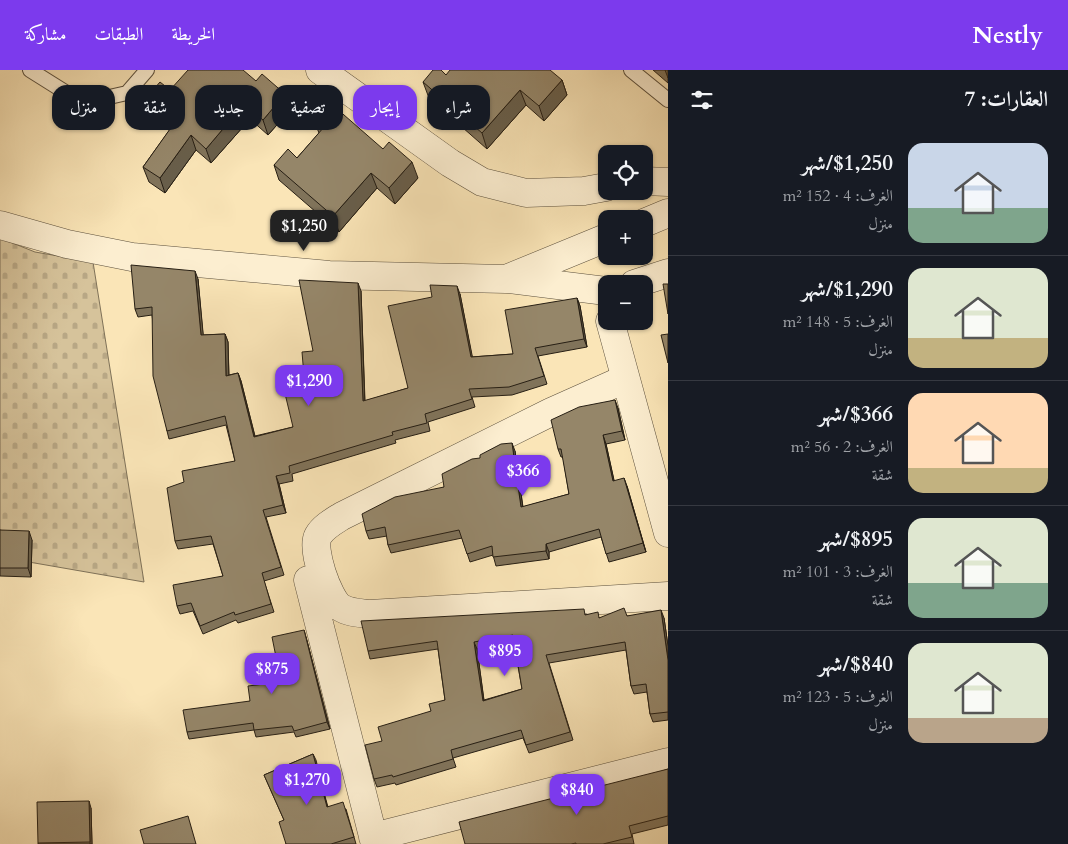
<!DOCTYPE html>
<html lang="ar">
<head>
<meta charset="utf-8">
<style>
	body { margin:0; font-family:Cardo,Amiri,serif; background:#242831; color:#f1f3f6; direction:rtl; height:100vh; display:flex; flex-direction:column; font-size:19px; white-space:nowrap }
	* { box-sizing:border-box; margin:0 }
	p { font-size:16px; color:#9ea1a6 }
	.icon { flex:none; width:28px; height:28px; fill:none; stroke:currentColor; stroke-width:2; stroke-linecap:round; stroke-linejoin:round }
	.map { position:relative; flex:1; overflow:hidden; direction:ltr }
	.panel { display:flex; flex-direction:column; background:#171b24; width:400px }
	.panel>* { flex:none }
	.top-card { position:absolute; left:15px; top:15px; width:475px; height:45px; direction:rtl; display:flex; gap:10px }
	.buttons { position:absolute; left:598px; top:75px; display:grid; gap:10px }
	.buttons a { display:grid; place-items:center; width:55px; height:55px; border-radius:10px; background:#171b24; box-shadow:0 1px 4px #0004; font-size:25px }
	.price { position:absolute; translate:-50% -42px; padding:0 11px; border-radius:10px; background:#7c3aed; color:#fff; font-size:16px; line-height:32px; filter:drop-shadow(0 1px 2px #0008) }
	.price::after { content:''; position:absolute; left:50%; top:30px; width:15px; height:11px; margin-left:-8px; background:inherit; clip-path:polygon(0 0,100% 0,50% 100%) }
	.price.active { background:#222; color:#fff }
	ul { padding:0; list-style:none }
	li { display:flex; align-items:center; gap:15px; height:125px; padding:0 20px }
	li+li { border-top:1px solid #363941 }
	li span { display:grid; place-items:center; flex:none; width:140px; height:100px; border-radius:15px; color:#555 }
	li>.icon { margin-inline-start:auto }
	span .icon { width:60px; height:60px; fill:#fffc; stroke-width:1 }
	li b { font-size:21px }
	h2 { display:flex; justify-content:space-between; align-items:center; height:60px; padding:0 20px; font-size:21px }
	.chip { padding:0 18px; border-radius:15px; background:#171b24; box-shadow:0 1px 4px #0004; font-size:18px; line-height:45px }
	.chip.active { background:#7c3aed; color:#fff }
	header { display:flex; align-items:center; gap:30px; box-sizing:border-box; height:70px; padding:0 25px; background:#7c3aed; color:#fff }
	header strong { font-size:24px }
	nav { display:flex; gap:28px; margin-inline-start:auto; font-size:18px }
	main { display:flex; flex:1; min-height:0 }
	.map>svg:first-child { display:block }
	.cemetery { fill:url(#cemetery-stones); stroke:#7e7158 }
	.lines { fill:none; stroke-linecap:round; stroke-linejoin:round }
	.service-casing { stroke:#5c503d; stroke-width:16 }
	.minor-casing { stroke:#5c503d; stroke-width:29 }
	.service { stroke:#fceed0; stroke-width:14 }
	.minor { stroke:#fceed0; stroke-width:28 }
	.wall { fill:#80735a; stroke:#271f14; fill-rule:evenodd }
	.shaded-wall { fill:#685e4a; stroke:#271f14 }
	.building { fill:#958669; stroke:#271f14; fill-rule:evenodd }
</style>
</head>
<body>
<header>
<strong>Nestly</strong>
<nav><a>الخريطة</a><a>الطبقات</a><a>مشاركة</a></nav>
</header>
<main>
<section class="panel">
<h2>العقارات: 7<svg class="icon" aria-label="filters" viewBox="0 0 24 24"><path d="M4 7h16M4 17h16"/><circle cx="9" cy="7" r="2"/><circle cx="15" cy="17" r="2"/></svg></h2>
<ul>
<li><span style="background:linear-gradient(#c9d6e8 65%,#7fa58c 0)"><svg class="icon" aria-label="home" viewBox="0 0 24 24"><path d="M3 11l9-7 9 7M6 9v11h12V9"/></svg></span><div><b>$1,250/شهر</b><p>الغرف: 4 · 152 m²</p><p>منزل</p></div></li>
<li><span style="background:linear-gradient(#dfe7d0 70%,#c2b280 0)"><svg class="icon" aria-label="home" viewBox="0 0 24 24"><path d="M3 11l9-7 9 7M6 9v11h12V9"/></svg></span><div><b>$1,290/شهر</b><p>الغرف: 5 · 148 m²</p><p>منزل</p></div></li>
<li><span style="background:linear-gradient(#ffd9b3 75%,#c2b280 0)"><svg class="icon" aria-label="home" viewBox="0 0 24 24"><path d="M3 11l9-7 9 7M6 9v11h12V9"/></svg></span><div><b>$366/شهر</b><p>الغرف: 2 · 56 m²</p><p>شقة</p></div></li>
<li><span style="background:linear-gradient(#dfe7d0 65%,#7fa58c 0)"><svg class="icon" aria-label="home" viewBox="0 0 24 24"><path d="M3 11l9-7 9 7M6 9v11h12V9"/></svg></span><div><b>$895/شهر</b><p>الغرف: 3 · 101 m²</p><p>شقة</p></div></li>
<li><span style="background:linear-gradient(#dfe7d0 75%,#b9a48a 0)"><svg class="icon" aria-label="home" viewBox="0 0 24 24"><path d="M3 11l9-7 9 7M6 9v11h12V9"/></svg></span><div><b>$840/شهر</b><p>الغرف: 5 · 123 m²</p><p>منزل</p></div></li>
</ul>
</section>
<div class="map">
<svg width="668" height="774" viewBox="0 0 668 774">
	<defs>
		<pattern id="cemetery-stones" width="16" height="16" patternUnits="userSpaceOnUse" patternTransform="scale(1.25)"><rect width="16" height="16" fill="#d6c39b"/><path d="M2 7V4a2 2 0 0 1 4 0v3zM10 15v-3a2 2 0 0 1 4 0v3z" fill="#b8a785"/></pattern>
	</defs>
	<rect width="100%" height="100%" fill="#fae5b7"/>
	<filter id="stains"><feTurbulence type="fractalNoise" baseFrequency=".004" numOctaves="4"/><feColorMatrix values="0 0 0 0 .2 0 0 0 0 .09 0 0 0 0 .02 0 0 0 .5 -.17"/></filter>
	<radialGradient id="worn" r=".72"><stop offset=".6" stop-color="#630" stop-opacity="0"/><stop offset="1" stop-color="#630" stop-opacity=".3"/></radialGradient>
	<path class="cemetery" d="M 0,168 L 35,182 L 93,192 L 144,512 L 0,487 Z"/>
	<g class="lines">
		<g class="service-casing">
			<path id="service" d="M 30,0 L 73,27 L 96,30 L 127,23 L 147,0
				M 631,0 L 668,30"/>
		</g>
		<g class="minor-casing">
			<path id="minor" d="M 320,0 L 450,93 L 482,112 L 526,123 L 584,121 L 606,117
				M 644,111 L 668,112
				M 644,153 L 668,143
				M 0,155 L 67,174 L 132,187 L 329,205 L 506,209 L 606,168
				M 508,209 L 606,221
				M 634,214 L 668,203
				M 610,251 L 668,463
				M 625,309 L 551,342 L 342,446 C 334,451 323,457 318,466 C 311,479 328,528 340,537 C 349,543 360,543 370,544 L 668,526
				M 308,510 L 375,774
				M 373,767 L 668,692"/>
		</g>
		<use href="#service" class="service"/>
		<use href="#minor" class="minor"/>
	</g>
	<path class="wall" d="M 653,0 L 668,0 L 668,13 Z
		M 446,5 L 562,10 L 567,25 L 544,51 L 526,35 L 487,79 L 429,28 L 423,12 Z
		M 256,11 L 285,24 L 291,39 L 268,65 L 250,49 L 211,93 L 196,80 L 165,123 L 149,112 L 143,97 L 171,58 L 152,42 L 147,27 L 170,20 Z
		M 313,48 L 383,79 L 418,108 L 395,134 L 377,118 L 339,162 L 279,110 L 274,95 L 297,88 L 319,63 Z
		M 198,209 L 203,265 L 225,264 L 228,272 L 229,305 L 238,303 L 241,311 L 255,366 L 293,357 L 304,306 L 313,281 L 361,221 L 365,331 L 408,318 L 460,224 L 472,287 L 513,284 L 577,228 L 580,236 L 587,277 L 538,286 L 547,314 L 512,325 L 472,327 L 475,337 L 428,352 L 430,361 L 395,370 L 396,373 L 292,404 L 293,411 L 279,414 L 286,443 L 266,447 L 284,505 L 264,511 L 274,542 L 238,553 L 236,550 L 203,564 L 193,541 L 180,544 L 177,536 L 223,506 L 213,474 L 178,479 L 175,471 L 235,391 L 226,355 L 169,369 L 167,361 L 152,245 L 138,247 L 135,239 Z
		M 618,338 L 625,370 L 606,374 L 614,411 L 627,416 L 646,482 L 609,492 L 601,467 L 549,482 L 549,489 L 496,496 L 493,485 L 470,492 L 462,468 L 391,483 L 388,475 L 387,466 L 369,469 L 366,461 L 444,417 L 515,381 L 523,437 L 569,424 L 563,387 L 561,387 L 558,379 Z
		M 0,460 L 32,470 L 31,507 L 0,506 Z
		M 586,544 L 600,548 L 627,546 L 664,548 L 668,576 L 668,650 L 653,652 L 650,644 L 647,622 L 634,624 L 631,616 L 626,580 L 549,593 L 573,670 L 529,683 L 523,668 L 453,688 L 456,697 L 396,715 L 395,713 L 377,717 L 374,709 L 382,671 L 431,641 L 445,630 L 438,579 L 370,589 L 368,581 ZM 514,573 L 522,619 L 484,630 L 477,579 Z
		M 306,567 L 330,659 L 296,667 L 294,662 L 256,667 L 254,660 L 189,669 L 187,662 L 250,631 L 281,612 Z
		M 313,684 L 328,737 L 346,739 L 356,774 L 286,774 L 284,750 L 264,705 Z
		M 668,699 L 668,755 L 632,764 L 634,774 L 465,774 Z
		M 91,738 L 92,774 L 38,774 L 38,773 Z"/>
	<path class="shaded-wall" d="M 665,0 L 668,0 L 668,8 Z
		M 562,10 L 567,25 L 544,51 L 539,36 Z
		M 520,20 L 526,35 L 487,79 L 482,63 Z
		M 285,24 L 291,39 L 268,65 L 263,50 Z
		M 244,34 L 250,49 L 211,93 L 206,79 Z
		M 191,65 L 196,80 L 165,123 L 160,108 Z
		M 412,92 L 418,108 L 395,134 L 389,118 Z
		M 371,103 L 377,118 L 339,162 L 333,146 Z
		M 195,201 L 198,209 L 204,273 L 201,265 Z
		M 358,213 L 361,221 L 365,339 L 363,331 Z
		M 457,216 L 460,224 L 474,295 L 471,287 Z
		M 577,228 L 580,236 L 587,277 L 584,269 Z
		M 225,264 L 228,272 L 229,314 L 226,306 Z
		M 238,303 L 241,311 L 257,375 L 254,367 Z
		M 615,330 L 618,338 L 625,370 L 622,361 Z
		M 603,365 L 606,374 L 616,419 L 613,411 Z
		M 512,373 L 515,381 L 524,446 L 521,437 Z
		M 276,406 L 279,414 L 286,443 L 283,435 Z
		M 624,408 L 627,416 L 646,482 L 643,473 Z
		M 29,461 L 32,470 L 31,507 L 28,498 Z
		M 546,474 L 549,482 L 549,489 L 546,481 Z
		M 661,540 L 664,548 L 668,576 L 668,590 Z
		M 304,560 L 306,567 L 330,659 L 327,652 Z
		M 474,572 L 477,579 L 485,639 L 483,631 Z
		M 313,684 L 316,690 L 329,744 L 327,737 Z
		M 89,731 L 91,738 L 92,774 L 90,774 L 90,772 Z"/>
	<path class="building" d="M 188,0 L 243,0 L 256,11 L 262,4 L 285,24 L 263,50 L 244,34 L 206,79 L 191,65 L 160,108 L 143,97 L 175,52 L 147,27 L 160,12 L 170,20 Z
		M 433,0 L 441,0 L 446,5 L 450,0 L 550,0 L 562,10 L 539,36 L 520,20 L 482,63 L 423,12 Z
		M 328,31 L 383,79 L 389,72 L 412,92 L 389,118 L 371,103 L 333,146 L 274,95 L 288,79 L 297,88 L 324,57 L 313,48 Z
		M 131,195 L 195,201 L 201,265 L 225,264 L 226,306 L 238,303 L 254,367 L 293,357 L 282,311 L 304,306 L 302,282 L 313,281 L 299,210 L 358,213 L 363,331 L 408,318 L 388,236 L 432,227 L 430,215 L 457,216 L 471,287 L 513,284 L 505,240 L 577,228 L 584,269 L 535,278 L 544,306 L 509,317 L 469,319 L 472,329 L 425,344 L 427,353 L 392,362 L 393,365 L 289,396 L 290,403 L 276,406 L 283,435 L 263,440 L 281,497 L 262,503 L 271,534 L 235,545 L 234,542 L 200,556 L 191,533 L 177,536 L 173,515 L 223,506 L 211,466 L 175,471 L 167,418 L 184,412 L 182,401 L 235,391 L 225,346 L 167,361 L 153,306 L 152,237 L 135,239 Z
		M 663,214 L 668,214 L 668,244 Z
		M 668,264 L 668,293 L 661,265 Z
		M 615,330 L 622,361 L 603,365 L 613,411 L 624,408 L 643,473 L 606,484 L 599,459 L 546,474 L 546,481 L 493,487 L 492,476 L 467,484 L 459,460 L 388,475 L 385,457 L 366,461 L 362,444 L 395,427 L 444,417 L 442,404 L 472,389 L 480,388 L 480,385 L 501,374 L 512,373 L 521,437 L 569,424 L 561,379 L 558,379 L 551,350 L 579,337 Z
		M 0,460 L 29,461 L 28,498 L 0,498 Z
		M 624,538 L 627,546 L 661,540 L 668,590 L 668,642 L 650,644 L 646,614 L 631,616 L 625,572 L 546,585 L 570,662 L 526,675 L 521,660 L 451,680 L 453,689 L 393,707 L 392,705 L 374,709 L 365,675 L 382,671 L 378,657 L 431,641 L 429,634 L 445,630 L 437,571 L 368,581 L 361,551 L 584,539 L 585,545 L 598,542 L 599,548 ZM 513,565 L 522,619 L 483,631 L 474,572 Z
		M 304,560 L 327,652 L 294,661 L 292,656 L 254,660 L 253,653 L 187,662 L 183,640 L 250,631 L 248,616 L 281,612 L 272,567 Z
		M 313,684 L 327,737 L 343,732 L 354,767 L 331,774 L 286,774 L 279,752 L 284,750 L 264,705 Z
		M 668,699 L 668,746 L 629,756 L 632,767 L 603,774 L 576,774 L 576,773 L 571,774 L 465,774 L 459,752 Z
		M 89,731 L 90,772 L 38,773 L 37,732 Z
		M 188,746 L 196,774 L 144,774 L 140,760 Z"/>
	<rect width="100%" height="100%" filter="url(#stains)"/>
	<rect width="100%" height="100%" fill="url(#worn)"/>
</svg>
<div class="buttons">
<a><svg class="icon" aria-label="locate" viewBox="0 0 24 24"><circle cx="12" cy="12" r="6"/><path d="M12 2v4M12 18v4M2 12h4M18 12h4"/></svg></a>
<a>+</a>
<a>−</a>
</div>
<b class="price active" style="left:304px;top:182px">$1,250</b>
<b class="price" style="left:309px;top:337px">$1,290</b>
<b class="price" style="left:523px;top:427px">$366</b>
<b class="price" style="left:505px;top:607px">$895</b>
<b class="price" style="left:272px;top:625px">$875</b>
<b class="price" style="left:307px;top:736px">$1,270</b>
<b class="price" style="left:577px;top:746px">$840</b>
<div class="top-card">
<a class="chip">شراء</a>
<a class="chip active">إيجار</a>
<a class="chip">تصفية</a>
<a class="chip">جديد</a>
<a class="chip">شقة</a>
<a class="chip">منزل</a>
</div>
</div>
</main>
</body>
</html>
